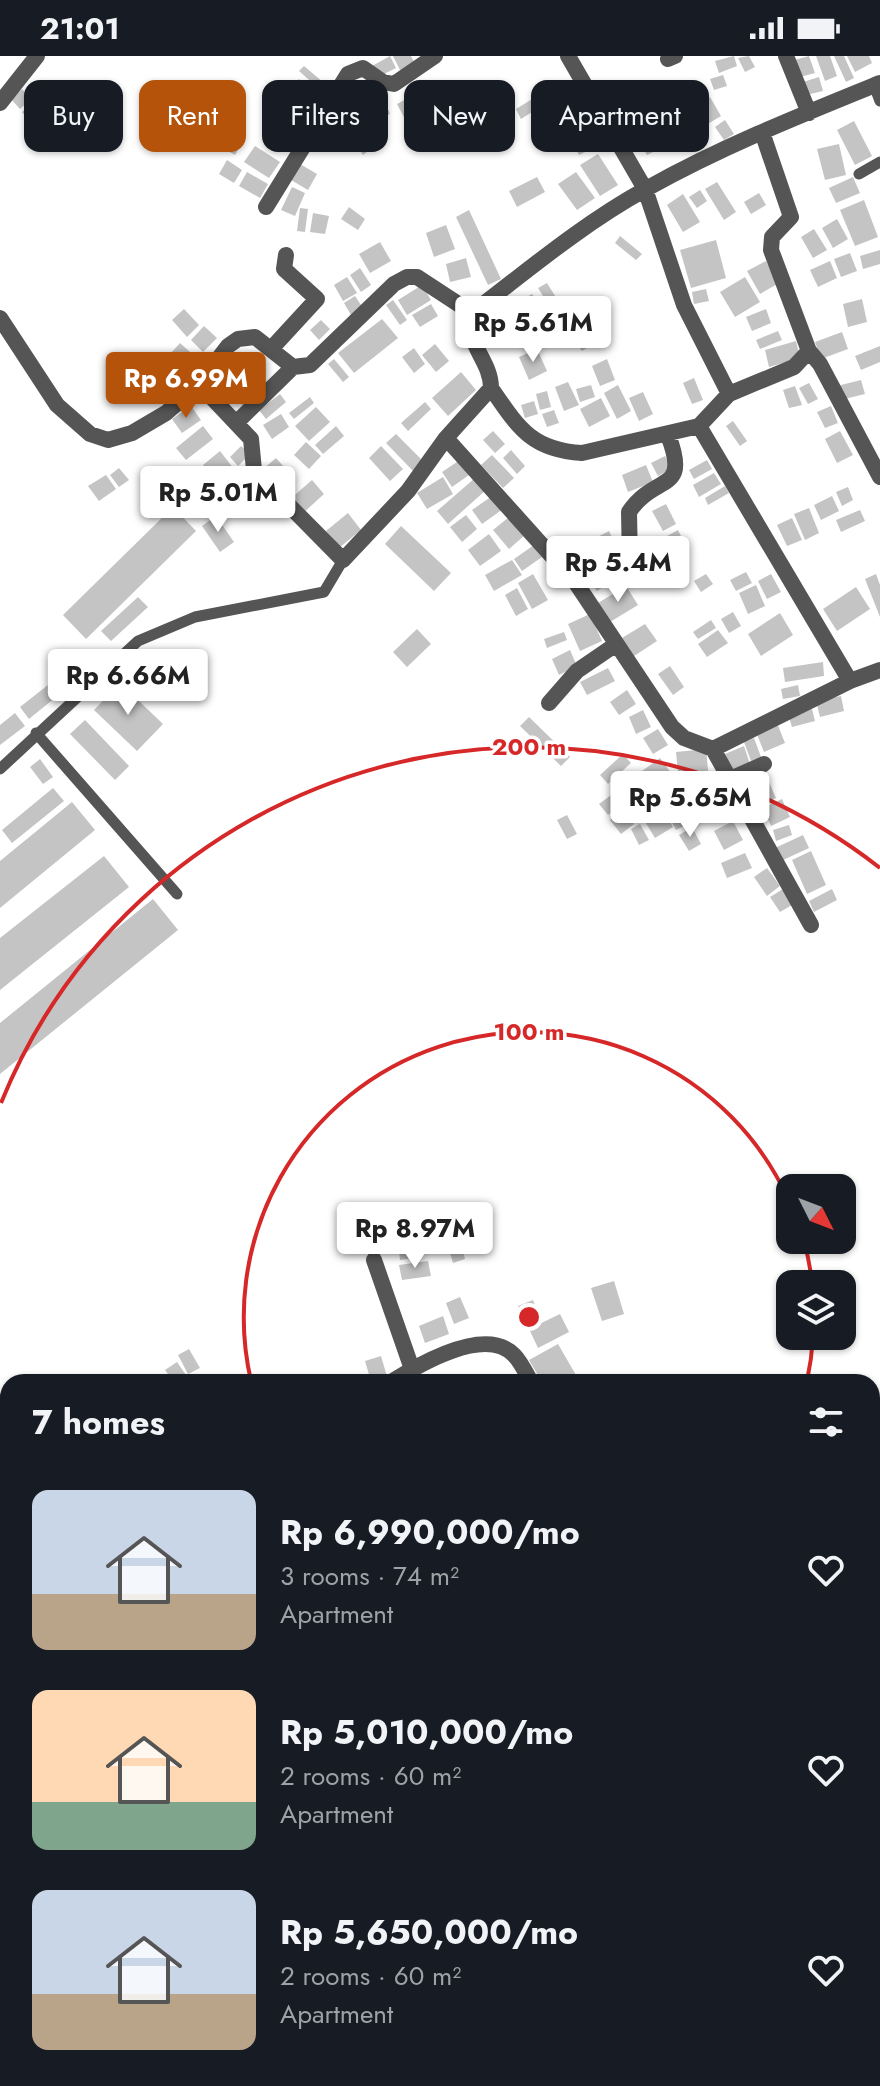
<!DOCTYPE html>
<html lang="en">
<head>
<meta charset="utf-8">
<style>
	body { margin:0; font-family:Jost,sans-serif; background:#20242c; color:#f1f3f6; height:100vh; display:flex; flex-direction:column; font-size:30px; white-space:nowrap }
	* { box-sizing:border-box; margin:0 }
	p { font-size:26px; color:#9ea1a6 }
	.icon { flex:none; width:44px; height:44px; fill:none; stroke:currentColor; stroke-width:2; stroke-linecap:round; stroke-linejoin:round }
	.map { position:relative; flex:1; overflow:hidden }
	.drawer { position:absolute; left:0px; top:1318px; width:880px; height:712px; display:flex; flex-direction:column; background:#171b24; border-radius:24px 24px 0 0; box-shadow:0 2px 6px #0004 }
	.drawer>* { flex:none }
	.banner { position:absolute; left:24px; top:24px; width:832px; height:72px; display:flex; gap:16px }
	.needle { width:52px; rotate:132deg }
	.controls { position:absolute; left:776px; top:1118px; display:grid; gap:16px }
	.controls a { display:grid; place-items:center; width:80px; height:80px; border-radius:16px; background:#171b24; box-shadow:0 2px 6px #0004; font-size:40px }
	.price { position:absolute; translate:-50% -68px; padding:0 18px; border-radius:8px; background:#fff; color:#222; font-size:26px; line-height:52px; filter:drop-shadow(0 2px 4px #0008) }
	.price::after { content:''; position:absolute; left:50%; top:48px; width:24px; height:18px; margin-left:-12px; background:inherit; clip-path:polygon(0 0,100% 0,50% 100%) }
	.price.on { background:#b45309; color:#fff }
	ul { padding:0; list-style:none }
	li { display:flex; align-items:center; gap:24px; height:200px; padding:0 32px }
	li span { display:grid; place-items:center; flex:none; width:224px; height:160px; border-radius:16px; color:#555 }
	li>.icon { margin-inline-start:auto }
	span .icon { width:96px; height:96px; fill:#fffc; stroke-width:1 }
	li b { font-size:34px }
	h2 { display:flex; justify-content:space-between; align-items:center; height:96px; padding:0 32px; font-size:34px }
	.pill { padding:0 28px; border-radius:16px; background:#171b24; box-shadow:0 2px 6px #0004; font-size:28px; line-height:72px }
	.pill.on { background:#b45309; color:#fff }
	.status { display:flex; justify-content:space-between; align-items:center; height:56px; padding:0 40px; background:#171b24; direction:ltr }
	.status svg { height:22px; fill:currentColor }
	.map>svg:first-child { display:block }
	.building { fill:#c4c4c4 }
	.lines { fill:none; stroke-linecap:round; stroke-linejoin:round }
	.lane { stroke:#555; stroke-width:11 }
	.street { stroke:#555; stroke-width:16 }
	.ring { fill:none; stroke:#d62828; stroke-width:4 }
	.centre { fill:#d62828; stroke:#fff; stroke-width:4 }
	.ring-label { font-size:24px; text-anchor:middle; font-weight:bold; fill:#d62828; stroke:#fff; stroke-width:7; stroke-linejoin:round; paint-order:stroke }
</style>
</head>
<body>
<div class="status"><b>21:01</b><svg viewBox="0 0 49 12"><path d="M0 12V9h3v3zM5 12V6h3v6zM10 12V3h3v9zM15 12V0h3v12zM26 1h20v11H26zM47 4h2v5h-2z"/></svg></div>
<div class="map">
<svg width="880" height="2030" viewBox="0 0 880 2030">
	<rect width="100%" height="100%" fill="#fff"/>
	<path class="building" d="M 390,0 L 396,12 L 378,21 L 372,10 Z
		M 393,0 L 411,0 L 415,8 L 401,16 Z
		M 734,0 L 737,10 L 719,17 L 715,5 Z
		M 749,0 L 755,11 L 745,16 L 738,2 Z
		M 809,0 L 815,17 L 796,22 L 791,5 Z
		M 816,0 L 830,0 L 837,20 L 825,25 Z
		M 834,0 L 844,0 L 854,22 L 846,26 Z
		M 847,0 L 869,0 L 872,7 L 855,16 Z
		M 304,10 L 330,32 L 325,38 L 299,15 Z
		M 723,19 L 727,30 L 714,34 L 710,23 Z
		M 819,21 L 823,35 L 806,39 L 803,26 Z
		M 299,23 L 318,40 L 309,50 L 290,33 Z
		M 22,33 L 31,43 L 20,53 L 11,43 Z
		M 429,34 L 441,56 L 428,64 L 416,42 Z
		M 542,37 L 548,46 L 521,63 L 516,53 Z
		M 281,38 L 308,62 L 298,74 L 270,50 Z
		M 410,41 L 419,58 L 406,65 L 397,48 Z
		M 710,41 L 721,60 L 706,69 L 696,49 Z
		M 35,45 L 49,61 L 36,73 L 22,56 Z
		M 483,46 L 491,64 L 478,70 L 471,51 Z
		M 386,48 L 390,58 L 370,67 L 365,56 Z
		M 693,50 L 702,69 L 685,78 L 676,59 Z
		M 658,57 L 666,72 L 650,79 L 643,64 Z
		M 445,60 L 456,76 L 439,87 L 429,71 Z
		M 725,64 L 734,78 L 724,84 L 715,71 Z
		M 854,65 L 872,100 L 855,109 L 837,74 Z
		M 639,70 L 645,82 L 632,88 L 626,76 Z
		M 233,76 L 245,82 L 235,99 L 224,93 Z
		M 370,76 L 378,88 L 363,99 L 354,86 Z
		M 670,76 L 677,90 L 665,95 L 658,82 Z
		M 592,78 L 597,90 L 579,99 L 573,87 Z
		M 656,81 L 661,92 L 647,99 L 641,89 Z
		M 839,88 L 846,119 L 825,124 L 817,93 Z
		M 255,90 L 280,106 L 269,122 L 244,106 Z
		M 598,98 L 618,129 L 600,140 L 580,109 Z
		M 227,104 L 242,114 L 234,127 L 219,118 Z
		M 300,108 L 317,118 L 308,134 L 291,124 Z
		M 247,116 L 268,128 L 260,142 L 239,130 Z
		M 576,116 L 595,142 L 577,154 L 558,128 Z
		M 537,121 L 545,136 L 517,151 L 509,135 Z
		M 853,121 L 860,137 L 836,147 L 829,132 Z
		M 717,126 L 736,156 L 724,164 L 705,133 Z
		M 292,131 L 305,137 L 295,160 L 281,154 Z
		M 700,134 L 707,145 L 697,152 L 689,141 Z
		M 759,137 L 766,149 L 751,158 L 744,146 Z
		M 683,138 L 700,166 L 683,176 L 667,149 Z
		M 864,144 L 878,181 L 855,190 L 840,154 Z
		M 349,151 L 365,163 L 358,174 L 341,163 Z
		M 300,152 L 308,153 L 305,176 L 297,175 Z
		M 469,154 L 501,223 L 488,229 L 456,161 Z
		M 313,157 L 329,160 L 325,178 L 310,176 Z
		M 837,163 L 848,183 L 833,192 L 822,172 Z
		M 446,169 L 455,193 L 434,201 L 426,177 Z
		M 814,173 L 827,194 L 813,202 L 801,181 Z
		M 620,180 L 642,198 L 636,204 L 615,187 Z
		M 716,184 L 726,222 L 691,232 L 680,194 Z
		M 380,186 L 391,205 L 370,217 L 359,198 Z
		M 880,194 L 880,208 L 863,213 L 860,200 Z
		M 850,197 L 857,215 L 841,221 L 834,203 Z
		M 466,202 L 471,221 L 450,226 L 446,208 Z
		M 766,205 L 779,227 L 760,238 L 747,215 Z
		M 830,205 L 837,222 L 818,231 L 810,214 Z
		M 360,212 L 371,229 L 361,236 L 350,219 Z
		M 347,221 L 357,237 L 343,245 L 334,229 Z
		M 745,221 L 760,246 L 735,261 L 720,236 Z
		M 547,227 L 562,251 L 553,256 L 538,232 Z
		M 422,229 L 431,244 L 407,259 L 398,244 Z
		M 706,233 L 709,245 L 694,248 L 692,236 Z
		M 532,238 L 539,249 L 519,261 L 512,249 Z
		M 355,240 L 363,252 L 351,259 L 344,247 Z
		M 862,243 L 867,266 L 848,271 L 843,248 Z
		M 393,244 L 407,264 L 400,269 L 386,249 Z
		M 431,248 L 438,260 L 420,271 L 412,259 Z
		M 184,253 L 199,269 L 187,281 L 172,264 Z
		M 766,253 L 771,267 L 752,275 L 746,261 Z
		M 533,258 L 539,268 L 526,276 L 520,266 Z
		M 382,263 L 398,282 L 354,317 L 338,297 Z
		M 321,264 L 330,273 L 319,284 L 310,274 Z
		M 584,266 L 597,285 L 582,295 L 569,277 Z
		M 204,270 L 217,282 L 203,296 L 191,284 Z
		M 778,275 L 782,284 L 760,293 L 756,284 Z
		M 842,276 L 848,293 L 821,303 L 815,286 Z
		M 796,285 L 800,302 L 769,311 L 765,294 Z
		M 180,287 L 190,296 L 169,318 L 160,309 Z
		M 435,288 L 449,305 L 436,316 L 422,299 Z
		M 880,290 L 880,306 L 861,314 L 855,300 Z
		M 414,292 L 425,308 L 414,317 L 402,301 Z
		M 537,293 L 547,315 L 529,324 L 519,301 Z
		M 194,300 L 201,306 L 181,326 L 175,321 Z
		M 334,303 L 349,321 L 343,326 L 328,308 Z
		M 607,303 L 615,324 L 600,330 L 592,310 Z
		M 257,311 L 267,328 L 256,335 L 245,318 Z
		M 461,316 L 476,334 L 448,360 L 432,342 Z
		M 239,318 L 254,342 L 242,349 L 228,325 Z
		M 694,322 L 703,344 L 692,348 L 683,327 Z
		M 861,324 L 865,338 L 840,344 L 837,330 Z
		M 568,326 L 579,349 L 564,355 L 555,331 Z
		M 809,327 L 818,343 L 808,348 L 799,332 Z
		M 591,329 L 595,341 L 580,346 L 576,333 Z
		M 618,329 L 631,355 L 617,363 L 604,337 Z
		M 795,330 L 802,349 L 789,352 L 783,334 Z
		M 547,335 L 551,351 L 540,354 L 536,338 Z
		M 643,336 L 653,358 L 639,365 L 629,342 Z
		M 280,338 L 286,346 L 266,363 L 259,354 Z
		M 310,341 L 314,347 L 294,363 L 289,357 Z
		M 601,342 L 610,360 L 589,371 L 580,353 Z
		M 534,345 L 538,358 L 525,362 L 521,349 Z
		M 425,346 L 431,353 L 408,375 L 401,367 Z
		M 191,350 L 201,364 L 182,377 L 172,363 Z
		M 831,350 L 838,367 L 825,372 L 817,356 Z
		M 316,351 L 330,366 L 309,385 L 295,370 Z
		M 554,354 L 559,367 L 547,371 L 542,358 Z
		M 281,358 L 289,371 L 272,383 L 263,369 Z
		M 733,365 L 747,385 L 740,390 L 726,370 Z
		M 203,370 L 213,383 L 186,404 L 176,392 Z
		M 336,370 L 344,380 L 323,398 L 315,389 Z
		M 493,375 L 505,388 L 495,397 L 483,384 Z
		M 840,375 L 853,399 L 837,407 L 825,383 Z
		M 396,378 L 424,406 L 414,416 L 386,387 Z
		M 306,386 L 321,400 L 309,413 L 294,399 Z
		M 241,390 L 250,398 L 238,410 L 230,401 Z
		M 381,390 L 403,413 L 390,425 L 369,402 Z
		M 511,394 L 525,410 L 517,418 L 503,402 Z
		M 220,395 L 237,417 L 220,431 L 203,409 Z
		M 492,399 L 514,422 L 503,432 L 481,409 Z
		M 665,400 L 672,412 L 658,420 L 651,407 Z
		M 276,402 L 295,423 L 282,435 L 263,413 Z
		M 460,404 L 469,419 L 452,431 L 442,416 Z
		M 707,404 L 712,413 L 694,423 L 689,414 Z
		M 646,409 L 653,426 L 628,436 L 622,419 Z
		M 119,412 L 129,424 L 119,431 L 110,419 Z
		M 714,417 L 721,428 L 699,441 L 693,429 Z
		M 106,419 L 116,433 L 99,445 L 88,430 Z
		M 443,421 L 453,438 L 427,453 L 417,437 Z
		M 475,422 L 486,434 L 448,468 L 437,455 Z
		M 312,424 L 324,438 L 301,459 L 288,445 Z
		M 725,430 L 729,437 L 708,449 L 705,442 Z
		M 848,431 L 853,444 L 842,450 L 836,436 Z
		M 492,440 L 503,453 L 482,468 L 472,454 Z
		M 832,440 L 839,455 L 821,464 L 814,449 Z
		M 666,448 L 676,468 L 663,475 L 652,455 Z
		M 173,451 L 196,475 L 86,583 L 63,559 Z
		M 809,452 L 819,477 L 805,484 L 794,458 Z
		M 860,454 L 865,465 L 841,476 L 836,464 Z
		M 348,457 L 361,474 L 339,492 L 326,475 Z
		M 466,459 L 477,473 L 462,486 L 450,471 Z
		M 216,460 L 234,486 L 220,496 L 202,470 Z
		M 509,461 L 525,479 L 509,493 L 493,474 Z
		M 792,462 L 802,484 L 787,490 L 777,469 Z
		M 401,470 L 451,517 L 434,535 L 385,488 Z
		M 678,474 L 684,486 L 667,496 L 660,484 Z
		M 609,475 L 615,487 L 584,503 L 578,491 Z
		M 489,478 L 501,495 L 480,510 L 468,494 Z
		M 534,489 L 542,501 L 522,515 L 514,503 Z
		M 612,500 L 624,517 L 597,535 L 585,518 Z
		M 512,504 L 522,519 L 494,535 L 485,519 Z
		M 746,516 L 752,527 L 736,535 L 730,524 Z
		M 533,518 L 548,544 L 532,553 L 518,527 Z
		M 706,518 L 713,528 L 701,536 L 694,525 Z
		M 771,518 L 781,536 L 767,543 L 758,525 Z
		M 876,518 L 880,529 L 880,561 L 865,523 Z
		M 756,529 L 765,550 L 748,558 L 739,537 Z
		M 626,530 L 638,549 L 610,566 L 598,547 Z
		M 856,531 L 870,553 L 837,575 L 823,553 Z
		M 517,532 L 528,553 L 516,560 L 505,539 Z
		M 138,541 L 148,551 L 111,585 L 101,575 Z
		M 733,556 L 741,570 L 729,577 L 721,563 Z
		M 780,557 L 793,579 L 761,600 L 748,578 Z
		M 590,558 L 602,585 L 580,595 L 568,568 Z
		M 711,564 L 716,572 L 698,583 L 693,576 Z
		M 645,568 L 657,585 L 634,600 L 622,582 Z
		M 417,573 L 431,588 L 407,611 L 393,596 Z
		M 718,574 L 728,587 L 707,601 L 698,588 Z
		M 564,576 L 567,584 L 547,592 L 544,583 Z
		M 570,594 L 577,610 L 559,619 L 552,603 Z
		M 823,606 L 824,620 L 785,626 L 783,612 Z
		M 670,610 L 684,631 L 673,639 L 658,618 Z
		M 608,612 L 615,625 L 587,639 L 580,626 Z
		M 53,625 L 62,636 L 29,663 L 20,651 Z
		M 120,627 L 163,668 L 137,695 L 94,654 Z
		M 798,629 L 800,640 L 783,643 L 781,633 Z
		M 627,634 L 636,648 L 619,659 L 610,646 Z
		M 841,640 L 844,655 L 820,661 L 816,645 Z
		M 812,653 L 815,665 L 792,671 L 788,658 Z
		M 643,654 L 651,671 L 636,678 L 629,661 Z
		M 15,657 L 25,670 L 0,689 L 0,669 Z
		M 529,661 L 570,701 L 561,710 L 520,670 Z
		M 85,664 L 129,710 L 115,724 L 70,678 Z
		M 777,667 L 785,687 L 764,696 L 756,676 Z
		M 658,673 L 668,689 L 653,698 L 643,682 Z
		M 754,682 L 761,701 L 751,705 L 744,686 Z
		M 744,690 L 750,708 L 732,715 L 725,698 Z
		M 706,693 L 709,724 L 679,727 L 676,696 Z
		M 623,698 L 631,707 L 608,728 L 600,719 Z
		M 660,702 L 674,721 L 656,735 L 642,715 Z
		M 40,703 L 53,721 L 43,728 L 30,711 Z
		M 641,718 L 656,737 L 641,749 L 626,729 Z
		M 768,724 L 776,742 L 760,749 L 752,732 Z
		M 53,732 L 64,745 L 12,787 L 2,774 Z
		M 614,737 L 622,749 L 608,759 L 599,748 Z
		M 782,743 L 790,761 L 771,770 L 763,752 Z
		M 72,746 L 95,774 L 0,852 L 0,805 Z
		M 681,747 L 690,767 L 676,774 L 666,755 Z
		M 662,753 L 673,771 L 655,782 L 644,764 Z
		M 623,754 L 634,768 L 621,778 L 610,764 Z
		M 567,759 L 577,778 L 567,783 L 557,764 Z
		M 733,765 L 743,784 L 724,794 L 714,775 Z
		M 640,768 L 649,784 L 639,789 L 631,773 Z
		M 789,769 L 792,779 L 776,785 L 773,774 Z
		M 692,771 L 701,788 L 689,795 L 679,779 Z
		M 803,779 L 809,792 L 781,805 L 775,792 Z
		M 811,795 L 826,829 L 807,838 L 792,804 Z
		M 745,797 L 752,812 L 727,822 L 721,807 Z
		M 104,800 L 129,831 L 0,934 L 0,882 Z
		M 767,812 L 780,830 L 767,840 L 754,821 Z
		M 783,833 L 792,849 L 780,856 L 770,841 Z
		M 832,833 L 837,844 L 814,856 L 809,845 Z
		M 153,843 L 178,874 L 0,1018 L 0,967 Z
		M 461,1187 L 465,1203 L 453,1207 L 448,1190 Z
		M 421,1193 L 422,1201 L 400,1204 L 399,1195 Z
		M 428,1205 L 431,1220 L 402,1224 L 399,1209 Z
		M 614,1225 L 624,1258 L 602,1265 L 591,1232 Z
		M 460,1241 L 469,1262 L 454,1268 L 446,1247 Z
		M 533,1244 L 539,1259 L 524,1265 L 518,1250 Z
		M 560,1258 L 569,1276 L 538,1292 L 529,1273 Z
		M 443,1260 L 449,1278 L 425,1287 L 419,1270 Z
		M 558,1288 L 580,1326 L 542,1326 L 529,1304 Z
		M 189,1293 L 200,1312 L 188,1318 L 178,1299 Z
		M 381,1300 L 388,1324 L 360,1326 L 370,1322 L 365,1305 Z
		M 177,1306 L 186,1319 L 174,1326 L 165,1314 Z"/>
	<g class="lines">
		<path class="lane" d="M 874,29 L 880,45
			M 859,118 L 880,106
			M 36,677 L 177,838
			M 0,713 L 138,585 L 195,561 L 324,536 L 343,504"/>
		<path class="street" d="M 568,0 L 645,133 L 684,249 L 729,338
			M 786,0 L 809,57
			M 668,3 L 675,0
			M 0,47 L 37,0
			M 762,76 L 791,161 L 772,181 L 771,194 L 809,295
			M 266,151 L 348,18 L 363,12 L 383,26 L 394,28 L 435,0
			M 0,262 L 57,349 L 90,378 L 108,384 L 132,377 L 166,357 L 199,328 L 228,290 L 238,283 L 255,281 L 293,311 L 310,309 L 394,228 L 407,221 L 417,221 L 472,257
			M 271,293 L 317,243 L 284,213 L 286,199
			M 199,328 L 251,383 L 254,414 L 343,504 L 408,435 L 446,382 L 491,332 C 491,303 463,287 472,257 C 528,214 584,167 646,133 C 721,91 801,59 880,27
			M 491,332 C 518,371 531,394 582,397 L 699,370 L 729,338 L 794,311 L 809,295 L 820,308 L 880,421
			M 236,367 L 293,311
			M 699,370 L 850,625
			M 446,382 L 576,527 L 672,671 L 684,682 L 713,693 L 850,625 L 880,614
			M 630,508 L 629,456 C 655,417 691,438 668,379
			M 549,647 L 577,615 L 615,589
			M 713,693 L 811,869
			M 641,752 L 666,739 L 690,741 L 764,708
			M 374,1204 L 412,1313
			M 391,1326 C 418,1309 485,1269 514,1299 C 521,1306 526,1317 531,1326
			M 0,1346 L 8,1345
			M 872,1458 L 880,1453
			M 872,1732 L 880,1745
			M 872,1839 L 880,1837
			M 872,1948 L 880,1946
			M 662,2022 L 664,2030
			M 750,2022 L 753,2030
			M 837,2022 L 838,2030
			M 452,2030 L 456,2022
			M 610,2030 L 634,2022"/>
	</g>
	<g class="ring">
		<path d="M813 1281A285 285 0 0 1 807 1325M251 1325A285 285 0 0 1 789 1145M804 1185A285 285 0 0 1 812 1226"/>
		<path d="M1 1047A570 570 0 0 1 880 812"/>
	</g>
	<circle cx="529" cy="1261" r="12" class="centre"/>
	<g class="ring-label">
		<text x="529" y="699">200 m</text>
		<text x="529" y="984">100 m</text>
	</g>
</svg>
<div class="controls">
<a><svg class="needle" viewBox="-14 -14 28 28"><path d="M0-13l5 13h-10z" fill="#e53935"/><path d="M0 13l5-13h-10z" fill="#9ea1a6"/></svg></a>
<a><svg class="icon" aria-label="layers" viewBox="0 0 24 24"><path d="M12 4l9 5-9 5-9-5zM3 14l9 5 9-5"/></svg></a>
</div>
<b class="price" style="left:533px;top:308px">Rp 5.61M</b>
<b class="price on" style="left:186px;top:364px">Rp 6.99M</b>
<b class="price" style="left:218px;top:478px">Rp 5.01M</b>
<b class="price" style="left:618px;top:548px">Rp 5.4M</b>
<b class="price" style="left:128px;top:661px">Rp 6.66M</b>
<b class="price" style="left:690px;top:783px">Rp 5.65M</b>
<b class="price" style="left:415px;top:1214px">Rp 8.97M</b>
<div class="banner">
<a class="pill">Buy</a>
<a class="pill on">Rent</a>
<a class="pill">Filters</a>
<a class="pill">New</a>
<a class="pill">Apartment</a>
</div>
<section class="drawer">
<h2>7 homes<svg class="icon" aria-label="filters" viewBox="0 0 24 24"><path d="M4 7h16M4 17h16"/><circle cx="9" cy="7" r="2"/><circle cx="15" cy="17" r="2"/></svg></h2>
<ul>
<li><span style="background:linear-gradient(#c9d6e8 65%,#b9a48a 0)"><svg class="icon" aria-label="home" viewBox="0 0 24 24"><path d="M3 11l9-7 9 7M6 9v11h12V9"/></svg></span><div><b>Rp 6,990,000/mo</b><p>3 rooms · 74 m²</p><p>Apartment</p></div><svg class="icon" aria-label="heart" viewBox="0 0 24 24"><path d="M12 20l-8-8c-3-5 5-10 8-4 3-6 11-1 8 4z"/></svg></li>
<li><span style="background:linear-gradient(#ffd9b3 70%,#7fa58c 0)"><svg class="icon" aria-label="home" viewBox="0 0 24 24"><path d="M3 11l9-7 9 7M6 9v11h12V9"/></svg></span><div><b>Rp 5,010,000/mo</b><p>2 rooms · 60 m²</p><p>Apartment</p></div><svg class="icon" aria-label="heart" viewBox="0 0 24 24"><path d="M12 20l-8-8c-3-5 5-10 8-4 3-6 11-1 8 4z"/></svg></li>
<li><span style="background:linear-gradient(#c9d6e8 65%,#b9a48a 0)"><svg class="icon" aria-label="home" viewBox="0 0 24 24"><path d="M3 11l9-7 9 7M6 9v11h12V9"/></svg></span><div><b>Rp 5,650,000/mo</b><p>2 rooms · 60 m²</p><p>Apartment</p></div><svg class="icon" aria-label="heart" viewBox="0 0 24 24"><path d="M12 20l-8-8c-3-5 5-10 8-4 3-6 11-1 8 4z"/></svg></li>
</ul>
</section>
</div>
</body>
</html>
